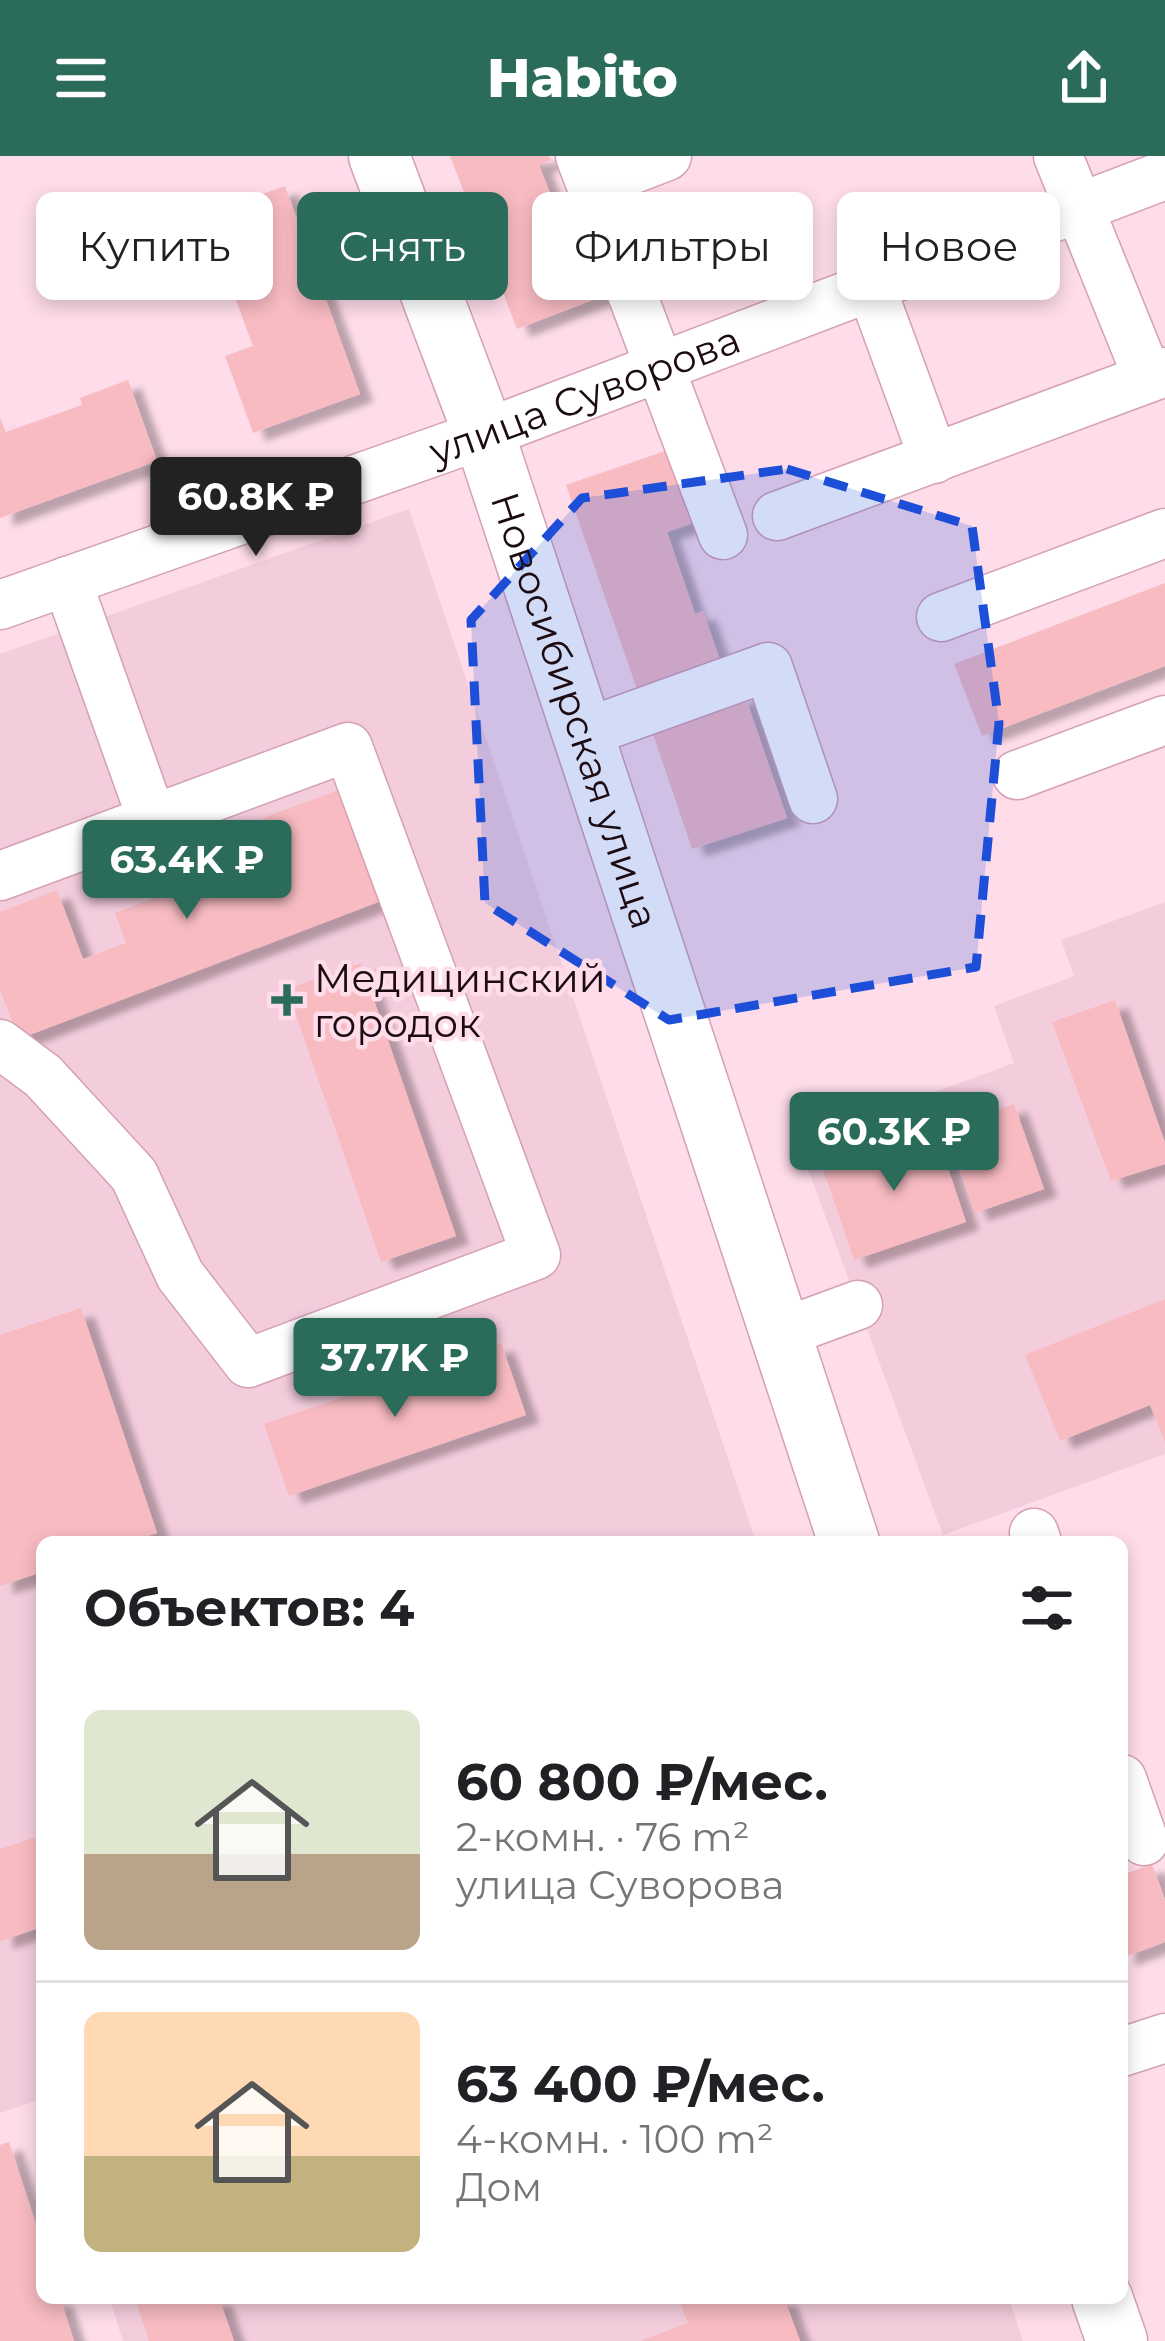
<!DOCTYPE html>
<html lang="ru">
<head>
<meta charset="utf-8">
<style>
	body { margin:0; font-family:Montserrat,sans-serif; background:#f2f2f2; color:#202124; height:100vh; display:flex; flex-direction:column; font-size:45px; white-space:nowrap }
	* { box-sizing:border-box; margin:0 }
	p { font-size:39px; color:#757577 }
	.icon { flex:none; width:66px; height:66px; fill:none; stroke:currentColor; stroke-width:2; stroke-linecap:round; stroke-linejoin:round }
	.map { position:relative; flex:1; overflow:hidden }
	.sheet { position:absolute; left:36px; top:1380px; width:1092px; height:768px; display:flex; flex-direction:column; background:#fff; border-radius:18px; box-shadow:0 6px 18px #0003 }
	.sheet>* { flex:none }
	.guide { position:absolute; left:36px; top:36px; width:1095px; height:108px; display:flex; gap:24px }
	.price { position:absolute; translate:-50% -102px; padding:0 27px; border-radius:12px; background:#2a6b59; color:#fff; font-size:39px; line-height:78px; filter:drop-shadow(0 3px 6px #0008) }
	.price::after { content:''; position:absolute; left:50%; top:72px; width:36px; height:27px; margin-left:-18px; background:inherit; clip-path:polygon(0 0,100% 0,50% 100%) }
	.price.on { background:#222; color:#fff }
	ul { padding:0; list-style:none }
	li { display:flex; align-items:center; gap:36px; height:300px; padding:0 48px }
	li+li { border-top:3px solid #e0e0e0 }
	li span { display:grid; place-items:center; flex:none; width:336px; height:240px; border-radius:18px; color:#555 }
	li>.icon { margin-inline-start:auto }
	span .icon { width:144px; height:144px; fill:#fffc; stroke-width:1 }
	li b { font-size:51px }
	h2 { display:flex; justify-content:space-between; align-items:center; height:144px; padding:0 48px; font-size:51px }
	.pill { padding:0 42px; border-radius:18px; background:#fff; box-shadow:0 6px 18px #0003; font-size:42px; line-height:108px }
	.pill.on { background:#2a6b59; color:#fff }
	header { display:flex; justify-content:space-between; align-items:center; height:156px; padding:0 48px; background:#2a6b59; color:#fff; font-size:54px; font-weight:800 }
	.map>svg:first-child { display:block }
	.built { fill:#f4cddd }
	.building { fill:#f7bbc1; filter:url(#shadow) }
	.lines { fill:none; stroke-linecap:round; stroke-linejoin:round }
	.minor-casing { stroke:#d59fb5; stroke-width:51 }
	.major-casing { stroke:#d59fb5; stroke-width:63 }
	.minor { stroke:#fff; stroke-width:48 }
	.major { stroke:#fff; stroke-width:60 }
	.marked { fill:#1d4ed8; fill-opacity:0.2; stroke:#1d4ed8; stroke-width:9; stroke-dasharray:24 15; stroke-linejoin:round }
	.poi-dot { fill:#2a6b59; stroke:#fedce9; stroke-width:4.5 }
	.labels { text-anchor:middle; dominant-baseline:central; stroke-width:9; stroke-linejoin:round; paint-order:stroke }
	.street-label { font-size:39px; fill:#1d0b13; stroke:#fedce9 }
	.poi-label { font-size:39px; fill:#1d0b13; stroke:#fedce9; text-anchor:start }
</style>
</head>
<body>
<header><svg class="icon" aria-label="menu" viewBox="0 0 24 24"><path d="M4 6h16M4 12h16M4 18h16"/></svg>Habito<svg class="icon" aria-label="share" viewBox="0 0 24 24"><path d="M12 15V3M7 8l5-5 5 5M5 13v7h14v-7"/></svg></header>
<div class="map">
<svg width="1165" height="2185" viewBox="0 0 1165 2185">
	<defs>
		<filter id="shadow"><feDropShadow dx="13" dy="8" stdDeviation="3" flood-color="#0004"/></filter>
	</defs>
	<rect width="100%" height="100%" fill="#fedce9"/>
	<path class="built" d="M 409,353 L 756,1386 L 42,1386 L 42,1943 L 0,1957 L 0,498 Z
		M 1165,746 L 1165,1298 L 943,1379 L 798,986 L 1014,907 L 994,850 L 1074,820 L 1061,784 Z
		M 109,2142 L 1009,2142 L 1023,2185 L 123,2185 Z"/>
	<path class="building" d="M 450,0 L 549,0 L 551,4 L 539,9 L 564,74 L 594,63 L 621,133 L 517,173 Z
		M 285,30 L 360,238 L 253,277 L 225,200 L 253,190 L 224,112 L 217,115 L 197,61 Z
		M 128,224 L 157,305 L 0,362 L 0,262 L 6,276 L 82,249 L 80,242 Z
		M 674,292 L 699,365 L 667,376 L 695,458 L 703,455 L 722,510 L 639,539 L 566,329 Z
		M 1165,427 L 1165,510 L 982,580 L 954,508 Z
		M 744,537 L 787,662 L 692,693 L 650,569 Z
		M 344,632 L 386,743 L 19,883 L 0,834 L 0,756 L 57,734 L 83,803 L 126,787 L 115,757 L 224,716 L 233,739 L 285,719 L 263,662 Z
		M 361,807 L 456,1080 L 381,1106 L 287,833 Z
		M 1115,844 L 1165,987 L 1165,1008 L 1111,1025 L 1052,866 Z
		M 1014,948 L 1044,1033 L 975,1057 L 945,972 Z
		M 934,971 L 966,1066 L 854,1104 L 822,1010 Z
		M 1165,1143 L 1165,1286 L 1150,1249 L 1060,1285 L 1025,1199 Z
		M 81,1152 L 157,1377 L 130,1386 L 42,1386 L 42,1416 L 0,1430 L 0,1179 Z
		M 501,1187 L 526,1259 L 289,1340 L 264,1268 Z
		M 42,1679 L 42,1771 L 0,1785 L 0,1693 Z
		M 1152,1708 L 1165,1744 L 1165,1786 L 1122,1802 L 1122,1719 Z
		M 9,1986 L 42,2087 L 42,2142 L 60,2142 L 74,2185 L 0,2185 L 0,1989 Z
		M 135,2142 L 219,2142 L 234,2185 L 149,2185 Z
		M 678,2142 L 784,2142 L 800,2185 L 640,2185 L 688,2167 Z"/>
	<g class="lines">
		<g class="minor-casing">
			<g id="minor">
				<path d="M 580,0 L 723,379"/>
				<path d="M 1058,0 L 1148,222"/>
				<path d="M 592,29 L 667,0"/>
				<path d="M 871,131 L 934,303"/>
				<path d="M 777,360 L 1165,216"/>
				<path d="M 67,425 L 153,666"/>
				<path id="s1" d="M 0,449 L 484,278 L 1165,19"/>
				<path d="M 941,461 L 1165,377"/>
				<path d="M 582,578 L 768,511 L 813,643"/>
				<path d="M 1017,619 L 1165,564"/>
				<path d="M 0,720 L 348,591 L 536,1099 L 248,1207 L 180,1119 L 134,1019 L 43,920 L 0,888"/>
				<path d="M 779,1178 L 858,1149"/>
				<path d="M 1034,1377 L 1037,1386"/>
				<path d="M 1122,1623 L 1144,1685"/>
				<path d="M 1122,1896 L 1165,1882"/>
			</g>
		</g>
		<g class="major-casing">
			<g id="major">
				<path id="s2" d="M 379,0 L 484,278 L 849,1386"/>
				<path d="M 1102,2142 L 1117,2185"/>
			</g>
		</g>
		<use href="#minor" class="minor"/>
		<use href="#major" class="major"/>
	</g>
	<path class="marked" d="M 787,313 L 972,370 L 999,567 L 976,811 L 669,864 L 485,747 L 471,464 L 582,342 Z"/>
	<path class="poi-dot" d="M281 826h12v12h12v12h-12v12h-12v-12h-12v-12h12z"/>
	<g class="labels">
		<g class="street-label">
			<text stroke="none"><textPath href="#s1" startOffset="621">улица Суворова</textPath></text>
			<text stroke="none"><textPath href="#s2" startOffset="588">Новосибирская улица</textPath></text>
		</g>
		<g class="poi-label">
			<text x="314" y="822">Медицинский<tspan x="314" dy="45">городок</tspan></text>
		</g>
	</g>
</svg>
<b class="price on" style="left:256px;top:403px">60.8K ₽</b>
<b class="price" style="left:187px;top:766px">63.4K ₽</b>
<b class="price" style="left:894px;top:1038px">60.3K ₽</b>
<b class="price" style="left:395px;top:1264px">37.7K ₽</b>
<div class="guide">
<a class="pill">Купить</a>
<a class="pill on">Снять</a>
<a class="pill">Фильтры</a>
<a class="pill">Новое</a>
</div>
<section class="sheet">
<h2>Объектов: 4<svg class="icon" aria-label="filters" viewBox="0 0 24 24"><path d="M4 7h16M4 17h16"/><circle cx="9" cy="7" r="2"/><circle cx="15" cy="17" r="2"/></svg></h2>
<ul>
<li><span style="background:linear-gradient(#dfe7d0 60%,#b9a48a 0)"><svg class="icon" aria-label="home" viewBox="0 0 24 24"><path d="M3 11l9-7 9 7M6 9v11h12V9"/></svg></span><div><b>60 800 ₽/мес.</b><p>2-комн. · 76 m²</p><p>улица Суворова</p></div></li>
<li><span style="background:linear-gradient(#ffd9b3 60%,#c2b280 0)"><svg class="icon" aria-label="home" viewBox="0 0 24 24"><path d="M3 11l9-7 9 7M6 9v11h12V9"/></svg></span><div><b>63 400 ₽/мес.</b><p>4-комн. · 100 m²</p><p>Дом</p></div></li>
</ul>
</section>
</div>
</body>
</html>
